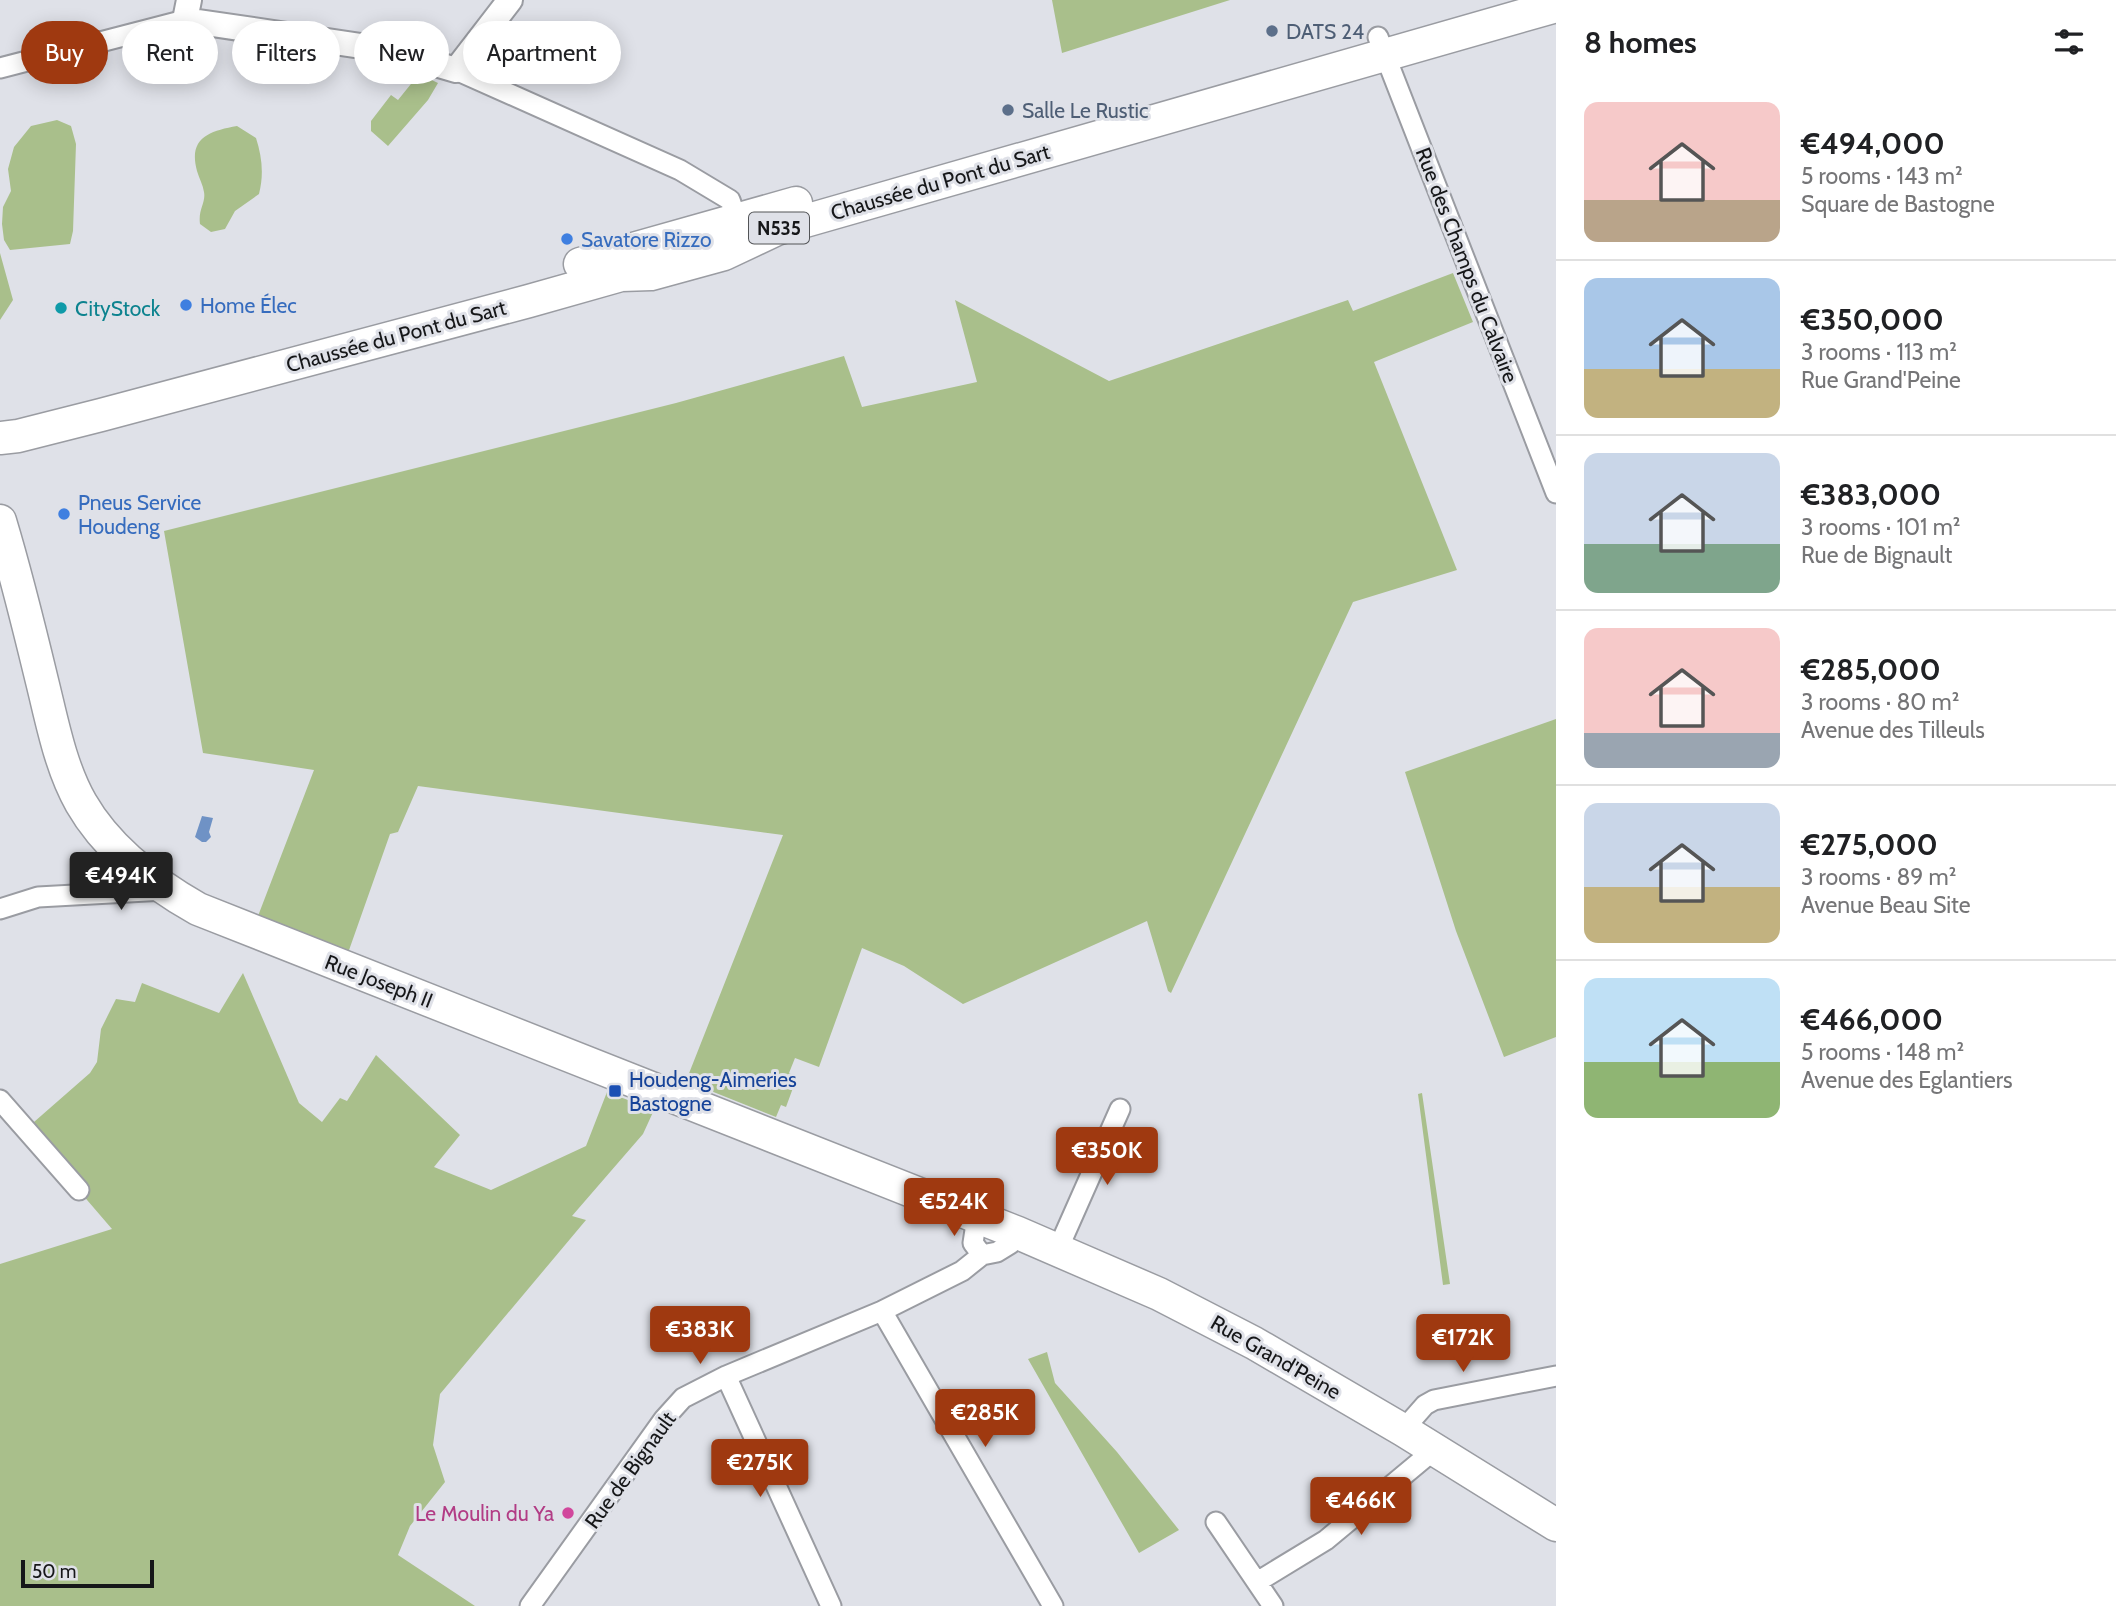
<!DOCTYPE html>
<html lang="en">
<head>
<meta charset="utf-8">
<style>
	body { margin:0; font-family:Cabin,sans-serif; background:#f2f2f2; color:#202124; height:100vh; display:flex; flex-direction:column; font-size:26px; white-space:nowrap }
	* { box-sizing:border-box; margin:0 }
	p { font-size:23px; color:#757577 }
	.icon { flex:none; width:38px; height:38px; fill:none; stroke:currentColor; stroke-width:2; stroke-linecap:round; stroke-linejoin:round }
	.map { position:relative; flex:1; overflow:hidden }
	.drawer { display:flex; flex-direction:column; background:#fff; width:560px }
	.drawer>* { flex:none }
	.banner { position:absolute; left:21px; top:21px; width:665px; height:63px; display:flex; gap:14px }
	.scale { position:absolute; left:21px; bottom:18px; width:133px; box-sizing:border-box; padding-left:7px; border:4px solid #161719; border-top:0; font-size:19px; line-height:24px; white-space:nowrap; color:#161719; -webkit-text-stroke:5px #dfe1e8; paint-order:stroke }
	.price { position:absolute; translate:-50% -60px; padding:0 16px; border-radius:7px; background:#9f3910; color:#fff; font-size:23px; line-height:46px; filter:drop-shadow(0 2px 4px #0008) }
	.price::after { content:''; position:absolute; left:50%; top:42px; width:21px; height:16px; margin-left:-10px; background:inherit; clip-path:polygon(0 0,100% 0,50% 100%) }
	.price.on { background:#222; color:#fff }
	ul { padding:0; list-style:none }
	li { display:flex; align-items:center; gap:21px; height:175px; padding:0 28px }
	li+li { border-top:2px solid #e0e0e0 }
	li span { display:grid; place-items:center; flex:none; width:196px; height:140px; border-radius:14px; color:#555 }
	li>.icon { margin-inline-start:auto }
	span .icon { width:84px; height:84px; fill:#fffc; stroke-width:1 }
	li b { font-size:30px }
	h2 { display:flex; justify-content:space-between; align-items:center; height:84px; padding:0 28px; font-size:30px }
	.chip { padding:0 24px; border-radius:32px; background:#fff; box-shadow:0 4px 18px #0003; font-size:24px; line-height:63px }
	.chip.on { background:#9f3910; color:#fff }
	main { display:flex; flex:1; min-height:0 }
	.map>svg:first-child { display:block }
	.green { fill:#a9bf8b }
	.water { fill:#6f92c5 }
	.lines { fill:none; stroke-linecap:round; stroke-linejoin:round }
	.minor-casing { stroke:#9a9ca2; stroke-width:23 }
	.tertiary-casing { stroke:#9a9ca2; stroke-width:28 }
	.primary-casing { stroke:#9a9ca2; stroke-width:35 }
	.minor { stroke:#fff; stroke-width:19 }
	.tertiary { stroke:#fff; stroke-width:24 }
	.primary { stroke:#fff; stroke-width:32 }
	.service-dot { fill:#5c6f8a; stroke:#dfe1e8; stroke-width:2.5 }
	.shop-dot { fill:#3f7fe0; stroke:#dfe1e8; stroke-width:2.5 }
	.culture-dot { fill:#0f9aa8; stroke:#dfe1e8; stroke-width:2.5 }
	.transit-dot { fill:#1a4fb4; stroke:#dfe1e8; stroke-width:2.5 }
	.hotel-dot { fill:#d1479c; stroke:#dfe1e8; stroke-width:2.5 }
	.labels { text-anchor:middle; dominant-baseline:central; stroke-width:6; stroke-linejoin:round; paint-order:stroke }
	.shield { fill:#dfe1e8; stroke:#525457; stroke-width:2 }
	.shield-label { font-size:19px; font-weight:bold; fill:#161719 }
	.service-label { font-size:21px; fill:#4e5e75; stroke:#dfe1e8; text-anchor:start }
	.street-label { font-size:21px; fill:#161719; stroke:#dfe1e8 }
	.shop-label { font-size:21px; fill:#366cbe; stroke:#dfe1e8; text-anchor:start }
	.culture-label { font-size:21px; fill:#0d838f; stroke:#dfe1e8; text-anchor:start }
	.transit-label { font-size:21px; fill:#164399; stroke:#dfe1e8; text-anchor:start }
	.hotel-label { font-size:21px; fill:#b23c85; stroke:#dfe1e8; text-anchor:end }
</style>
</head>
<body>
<main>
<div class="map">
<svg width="1556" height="1606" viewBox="0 0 1556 1606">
	<rect width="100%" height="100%" fill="#dfe1e8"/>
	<path class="green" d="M 1052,0 L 1230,0 L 1062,53 Z
		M 419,74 L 438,83 L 428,100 L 388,146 L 371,131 L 371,121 L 391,95 L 398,100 Z
		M 57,120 L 71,126 L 76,144 L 73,231 L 70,244 L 10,250 L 4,240 L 2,224 L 3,207 L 11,191 L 8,169 L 14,147 L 31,126 Z
		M 237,126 L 256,138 C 262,157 264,174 259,194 L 235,211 L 225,229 L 211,232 L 200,224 C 198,209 206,203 204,192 C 203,185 199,178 197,171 C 188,138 209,131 237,126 Z
		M 0,253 L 13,300 L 0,320 Z
		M 1453,273 L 1473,322 L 1374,362 L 1457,570 L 1353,602 L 1171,993 L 1168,991 L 1147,921 L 963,1004 L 904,966 L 862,948 L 819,1067 L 795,1058 L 789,1073 L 797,1077 L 786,1107 L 781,1105 L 776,1117 L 686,1081 L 783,835 L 418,786 L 398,832 L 390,834 L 348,953 L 258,916 L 314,770 L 203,753 L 164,531 L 676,403 L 844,356 L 862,407 L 977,382 L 955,300 L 1109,381 L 1348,300 L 1353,311 Z
		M 1556,719 L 1556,1037 L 1504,1057 L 1456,931 L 1405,772 Z
		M 243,973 L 299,1103 L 322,1122 L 340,1098 L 347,1101 L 376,1055 L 460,1135 L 434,1167 L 491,1190 L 586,1146 L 607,1092 L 654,1110 L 643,1134 L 572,1216 L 586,1220 L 440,1394 L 433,1445 L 445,1482 L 410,1526 L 398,1555 L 475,1606 L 0,1606 L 0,1264 L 112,1229 L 26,1129 L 90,1073 L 97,1062 L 101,1029 L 116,999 L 135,1002 L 142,983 L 219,1013 Z
		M 1422,1093 L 1450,1284 L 1443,1285 L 1418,1094 Z
		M 1047,1352 L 1055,1383 L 1117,1452 L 1179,1530 L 1139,1553 L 1028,1359 Z"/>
	<path class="water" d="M 202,816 L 213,818 L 209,832 L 211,837 L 206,842 L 202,842 L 195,837 Z"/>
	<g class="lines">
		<g class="minor-casing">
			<path id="minor" d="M 1378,37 L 1556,493
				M 0,68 L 185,20
				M 456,70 L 680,170 L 730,200 L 740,229
				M 0,909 L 38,897 L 165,890
				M 0,1100 L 79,1190
				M 1058,1249 L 1120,1109
				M 982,1255 L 973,1243 L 975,1230 L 982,1219
				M 882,1311 L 1053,1606
				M 726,1376 L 831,1606
				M 1403,1430 L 1425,1405 L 1434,1400 L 1556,1376
				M 1216,1522 L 1273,1606
				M 1257,1582 L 1326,1540 L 1434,1450
				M 530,1606 L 664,1419 L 683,1398 L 726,1376 L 882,1311 L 962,1271 L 982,1255 L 997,1252 L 1010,1244 L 1018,1233"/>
		</g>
		<g class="tertiary-casing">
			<path id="tertiary" d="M 189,0 L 185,20 L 388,50 L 456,70 L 510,0"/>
		</g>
		<g class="primary-casing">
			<path id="primary" d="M 580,264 L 796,203
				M 0,438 L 18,436 L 101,415 L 529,301 L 621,275 L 651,274 L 724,254 L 777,229 L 1556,6
				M 0,521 C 16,574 29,627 42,681 C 52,721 60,766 81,803 C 108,850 152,883 198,909 L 1018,1233 L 1159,1294 L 1254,1343 L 1403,1430 L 1556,1525"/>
		</g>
		<use href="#minor" class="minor"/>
		<use href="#tertiary" class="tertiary"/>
		<use href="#primary" class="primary"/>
	</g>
	<g class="service-dot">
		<circle cx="1272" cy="31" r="7"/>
		<circle cx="1008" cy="110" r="7"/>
	</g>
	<g class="shop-dot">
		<circle cx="567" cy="239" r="7"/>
		<circle cx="186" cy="305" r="7"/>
		<circle cx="64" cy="514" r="7"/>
	</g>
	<circle class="culture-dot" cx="61" cy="308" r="7"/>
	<rect class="transit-dot" x="608" y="1084" width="14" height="14" rx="3.5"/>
	<circle class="hotel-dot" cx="568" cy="1513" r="7"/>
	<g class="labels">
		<rect class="shield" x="749" y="212.5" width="60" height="31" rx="5"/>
		<g class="shield-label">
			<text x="779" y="228">N535</text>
		</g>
		<g class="service-label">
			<text x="1286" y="31">DATS 24</text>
			<text x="1022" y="110">Salle Le Rustic</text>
		</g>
		<g class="street-label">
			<text transform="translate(940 182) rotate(-16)">Chaussée du Pont du Sart</text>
			<text transform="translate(1467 265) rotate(69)">Rue des Champs du Calvaire</text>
			<text transform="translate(396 336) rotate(-15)">Chaussée du Pont du Sart</text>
			<text transform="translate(379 981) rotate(21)">Rue Joseph II</text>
			<text transform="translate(1276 1357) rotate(30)">Rue Grand'Peine</text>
			<text transform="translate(630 1470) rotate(-54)">Rue de Bignault</text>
		</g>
		<g class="shop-label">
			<text x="581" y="239">Savatore Rizzo</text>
			<text x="200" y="305">Home Élec</text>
			<text x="78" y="502">Pneus Service<tspan x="78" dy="24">Houdeng</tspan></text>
		</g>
		<g class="culture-label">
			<text x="75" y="308">CityStock</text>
		</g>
		<g class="transit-label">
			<text x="629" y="1079">Houdeng-Aimeries<tspan x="629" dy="24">Bastogne</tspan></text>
		</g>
		<g class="hotel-label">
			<text x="554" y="1513">Le Moulin du Ya</text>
		</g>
	</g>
</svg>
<div class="scale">50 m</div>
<b class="price on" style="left:121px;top:912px">€494K</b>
<b class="price" style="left:1107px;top:1187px">€350K</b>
<b class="price" style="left:954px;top:1238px">€524K</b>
<b class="price" style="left:700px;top:1366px">€383K</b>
<b class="price" style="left:1463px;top:1374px">€172K</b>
<b class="price" style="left:985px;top:1449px">€285K</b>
<b class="price" style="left:760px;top:1499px">€275K</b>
<b class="price" style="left:1361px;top:1537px">€466K</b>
<div class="banner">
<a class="chip on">Buy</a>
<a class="chip">Rent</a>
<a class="chip">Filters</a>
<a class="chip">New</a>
<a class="chip">Apartment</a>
</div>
</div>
<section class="drawer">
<h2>8 homes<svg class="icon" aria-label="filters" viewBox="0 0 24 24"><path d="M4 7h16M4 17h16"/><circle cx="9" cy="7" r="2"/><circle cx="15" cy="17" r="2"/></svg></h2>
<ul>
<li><span style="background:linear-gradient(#f6c9c9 70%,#b9a48a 0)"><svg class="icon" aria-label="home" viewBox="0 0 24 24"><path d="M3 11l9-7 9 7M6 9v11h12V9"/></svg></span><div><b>€494,000</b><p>5 rooms · 143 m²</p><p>Square de Bastogne</p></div></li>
<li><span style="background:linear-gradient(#a9c7e8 65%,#c2b280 0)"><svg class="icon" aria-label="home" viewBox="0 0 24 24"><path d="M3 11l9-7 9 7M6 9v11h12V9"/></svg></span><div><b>€350,000</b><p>3 rooms · 113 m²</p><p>Rue Grand'Peine</p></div></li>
<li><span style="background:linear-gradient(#c9d6e8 65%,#7fa58c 0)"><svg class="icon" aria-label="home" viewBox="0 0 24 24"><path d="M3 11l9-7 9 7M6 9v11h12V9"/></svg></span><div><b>€383,000</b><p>3 rooms · 101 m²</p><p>Rue de Bignault</p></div></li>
<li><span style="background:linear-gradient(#f6c9c9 75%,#9aa5b1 0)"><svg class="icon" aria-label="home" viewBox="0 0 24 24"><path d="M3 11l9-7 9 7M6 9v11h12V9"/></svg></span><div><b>€285,000</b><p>3 rooms · 80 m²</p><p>Avenue des Tilleuls</p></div></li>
<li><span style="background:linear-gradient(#c9d6e8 60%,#c2b280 0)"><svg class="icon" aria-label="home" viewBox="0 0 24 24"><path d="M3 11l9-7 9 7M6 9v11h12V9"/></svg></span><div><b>€275,000</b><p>3 rooms · 89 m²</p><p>Avenue Beau Site</p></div></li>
<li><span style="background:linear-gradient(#bfe0f5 60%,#8fb573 0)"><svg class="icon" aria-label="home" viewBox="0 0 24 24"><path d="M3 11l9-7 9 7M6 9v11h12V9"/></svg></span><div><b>€466,000</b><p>5 rooms · 148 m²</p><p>Avenue des Eglantiers</p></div></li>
</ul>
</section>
</main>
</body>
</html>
